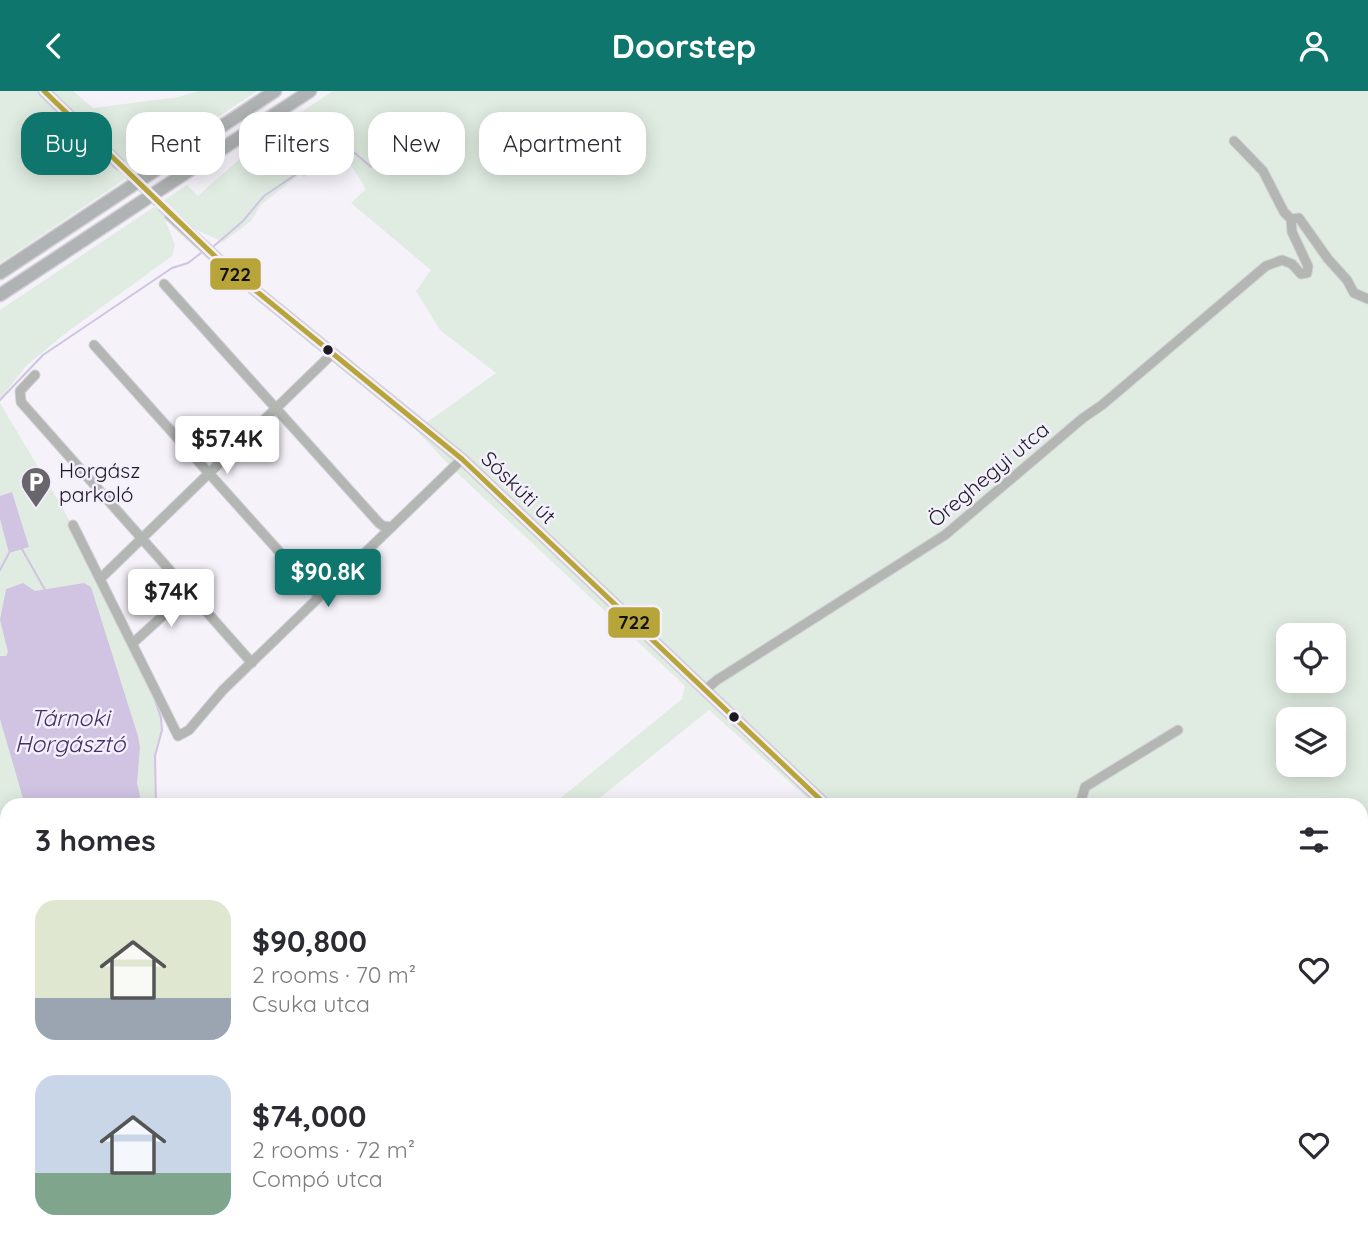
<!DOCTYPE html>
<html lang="en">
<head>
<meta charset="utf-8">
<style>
	body { margin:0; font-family:Quicksand,sans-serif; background:#f7f7f7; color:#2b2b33; height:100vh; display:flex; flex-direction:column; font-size:26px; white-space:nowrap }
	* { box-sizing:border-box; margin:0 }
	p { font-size:23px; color:#7c7c81 }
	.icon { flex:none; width:38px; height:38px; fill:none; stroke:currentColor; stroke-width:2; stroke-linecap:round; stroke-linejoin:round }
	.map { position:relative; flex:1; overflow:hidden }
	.side { position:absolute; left:0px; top:707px; width:1368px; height:448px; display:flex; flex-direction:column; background:#fff; border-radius:21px 21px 0 0; box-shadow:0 4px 18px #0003 }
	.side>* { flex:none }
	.banner { position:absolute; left:21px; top:21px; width:700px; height:63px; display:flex; gap:14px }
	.tools { position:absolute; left:1276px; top:532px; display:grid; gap:14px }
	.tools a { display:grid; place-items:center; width:70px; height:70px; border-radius:14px; background:#fff; box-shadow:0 4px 18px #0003; font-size:35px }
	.price { position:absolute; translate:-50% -60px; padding:0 16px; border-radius:7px; background:#fff; color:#222; font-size:23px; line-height:46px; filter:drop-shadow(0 2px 4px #0008) }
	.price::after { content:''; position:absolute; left:50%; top:42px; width:21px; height:16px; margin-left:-10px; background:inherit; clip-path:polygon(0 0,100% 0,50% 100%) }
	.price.on { background:#0f766e; color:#fff }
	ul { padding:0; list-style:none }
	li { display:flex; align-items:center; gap:21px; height:175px; padding:0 35px }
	li span { display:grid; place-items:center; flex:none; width:196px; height:140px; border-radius:21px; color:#555 }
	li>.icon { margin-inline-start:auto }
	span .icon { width:84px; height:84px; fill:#fffc; stroke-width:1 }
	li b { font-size:30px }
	h2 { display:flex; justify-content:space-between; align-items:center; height:84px; padding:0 35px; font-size:30px }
	.pill { padding:0 24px; border-radius:21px; background:#fff; box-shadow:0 4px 18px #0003; font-size:24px; line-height:63px }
	.pill.on { background:#0f766e; color:#fff }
	header { display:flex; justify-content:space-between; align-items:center; height:91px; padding:0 35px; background:#0f766e; color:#fff; font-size:32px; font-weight:800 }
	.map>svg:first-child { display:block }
	.green { fill:#e0ece1; fill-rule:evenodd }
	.water { fill:#d0c4e2 }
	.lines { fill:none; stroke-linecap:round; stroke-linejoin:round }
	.stream { stroke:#d0c4e2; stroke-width:2 }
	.major-tunnel { stroke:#d4d1d9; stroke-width:10; stroke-dasharray:10 5; stroke-linecap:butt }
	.minor-casing { stroke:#d2d0d6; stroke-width:11 }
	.major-casing { stroke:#d2d0d6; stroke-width:13 }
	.highway-casing { stroke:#d2d0d6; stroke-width:15 }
	.minor { stroke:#b3b6b3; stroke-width:9 }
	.major { stroke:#b6b9b8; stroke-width:10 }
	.highway { stroke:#b0b3b3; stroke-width:12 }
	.bus-1-casing { stroke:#f4effd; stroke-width:10 }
	.bus-1 { stroke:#b8a539; stroke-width:5 }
	.bus-dot { fill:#1c1921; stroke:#f4effd; stroke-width:2.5 }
	.labels { text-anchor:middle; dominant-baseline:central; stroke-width:5; stroke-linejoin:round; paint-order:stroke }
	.poi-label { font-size:21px; fill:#1c1921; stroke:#f4effd; text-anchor:start }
	.street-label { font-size:21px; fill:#1c1921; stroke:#f4effd }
	.water-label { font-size:23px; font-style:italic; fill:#462f62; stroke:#f4effd }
	.line-badge { stroke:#f4effd; stroke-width:2.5 }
	.pale-badge-label { font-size:19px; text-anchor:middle; font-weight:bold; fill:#111 }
</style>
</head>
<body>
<header><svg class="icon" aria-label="back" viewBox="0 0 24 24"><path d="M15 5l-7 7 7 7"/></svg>Doorstep<svg class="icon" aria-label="person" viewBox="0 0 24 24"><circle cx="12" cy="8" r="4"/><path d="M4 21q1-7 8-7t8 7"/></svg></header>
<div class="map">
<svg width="1368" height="1155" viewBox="0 0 1368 1155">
	<rect width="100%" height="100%" fill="#f5f2fa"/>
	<path class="green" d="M 0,0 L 73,0 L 93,17 L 179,6 L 198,0 L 257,0 L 0,172 Z
		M 333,0 L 1368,0 L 1368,980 L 1362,983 L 1362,714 L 815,714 L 709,619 L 591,714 L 552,714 L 682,608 L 685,595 L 454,379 L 416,339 L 496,282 L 440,239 L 416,200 L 431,179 L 351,112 L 366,98 L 342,60 L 304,86 L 300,83 L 261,114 L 251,130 L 223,151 L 192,137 L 175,119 L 164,126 L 175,154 L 172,165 L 66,242 L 26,275 L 0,308 L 0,219 L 187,94 L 198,105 C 240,66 284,31 333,0 ZM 1288,544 L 1334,544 L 1334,590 L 1288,590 ZM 1288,628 L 1334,628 L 1334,674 L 1288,674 Z
		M 0,312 L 65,421 L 157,612 L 161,627 L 162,639 L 155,665 L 156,714 L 7,714 L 7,1143 L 0,1148 Z
		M 16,1148 L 102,1148 L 104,1155 L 2,1155 Z"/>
	<path class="water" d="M 12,401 L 29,456 L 9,462 L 0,428 L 0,405 Z
		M 23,492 L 35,500 L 84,492 L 91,496 L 138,645 L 140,656 L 137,692 L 142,714 L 25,714 L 0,628 L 0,565 L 6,565 L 8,561 L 0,529 L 6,498 Z"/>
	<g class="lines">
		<path class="stream" d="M 214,155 L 243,130 L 264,105 L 338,55 L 349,57 L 371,76
			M 0,309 L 43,264 L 172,177 L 188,172 L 201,162
			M 22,458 L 45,499
			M 0,479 L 9,462
			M 155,609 L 161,627 L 162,639 L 155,665 L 156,714
			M 135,1148 L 136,1155"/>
		<path class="major-tunnel" d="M 119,73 L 170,124"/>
		<g class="minor-casing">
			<path id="minor" d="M 1234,50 L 1263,80 L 1284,121 L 1291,128
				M 1291,128 L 1299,127 L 1328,168 L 1347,189 L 1354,202 L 1368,208
				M 164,193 L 379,432 L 383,435 L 392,436
				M 94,254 L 319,505
				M 35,284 L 20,300 L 21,311 L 252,572
				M 73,434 L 178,645 L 189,639 L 223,599 L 462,368
				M 101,487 L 333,262
				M 133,552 L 189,501
				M 705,599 L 717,589 L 945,444 L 1083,327 L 1102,314 L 1266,175 L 1282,169 L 1292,173 L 1301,183 L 1307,182 L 1308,175 L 1292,141 L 1291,128
				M 1080,714 L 1085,696 L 1178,639
				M 1362,1020 L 1368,1018
				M 1362,1104 L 1368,1101
				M 393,1148 L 397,1155
				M 1135,1155 L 1142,1148"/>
		</g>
		<g class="major-casing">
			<path id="major" d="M 44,0 L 119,73
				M 170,124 L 223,173 L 462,368 L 826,714
				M 1283,1148 L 1290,1155"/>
		</g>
		<g class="highway-casing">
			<path id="highway" d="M 0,182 L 275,0
				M 0,204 L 310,0"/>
		</g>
		<use href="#minor" class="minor"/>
		<use href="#major" class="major"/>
		<use href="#highway" class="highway"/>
		<g class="bus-1-casing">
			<path id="bus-1" d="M 44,0 L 223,173 L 462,368 L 826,714"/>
		</g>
		<use href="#bus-1" class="bus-1"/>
	</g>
	<defs>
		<g id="parking-pin" transform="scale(1.575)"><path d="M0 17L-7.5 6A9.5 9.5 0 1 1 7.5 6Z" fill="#68656d" stroke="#f4effd"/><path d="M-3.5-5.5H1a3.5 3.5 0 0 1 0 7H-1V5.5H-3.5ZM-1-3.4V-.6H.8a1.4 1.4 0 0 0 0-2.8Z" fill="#fff"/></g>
	</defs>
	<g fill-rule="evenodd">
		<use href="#parking-pin" x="36" y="391"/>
	</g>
	<g class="bus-dot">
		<circle cx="328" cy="259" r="6"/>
		<circle cx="734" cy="626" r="6"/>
	</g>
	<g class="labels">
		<g class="poi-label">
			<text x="59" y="379">Horgász<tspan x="59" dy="24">parkoló</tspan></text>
		</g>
		<g class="street-label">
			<text transform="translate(988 383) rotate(-40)">Öreghegyi utca</text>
			<text transform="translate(519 396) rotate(44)">Sóskúti út</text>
		</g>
		<g class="water-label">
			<text x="70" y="626">Tárnoki<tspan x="70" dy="26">Horgásztó</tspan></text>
		</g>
	</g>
	<g class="line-badge">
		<rect x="209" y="166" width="53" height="34" rx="7" fill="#b8a539"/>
		<rect x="607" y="515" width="54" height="33" rx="7" fill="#b8a539"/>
	</g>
	<g class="pale-badge-label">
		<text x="235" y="190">722</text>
		<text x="634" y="538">722</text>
	</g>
</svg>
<div class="tools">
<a><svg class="icon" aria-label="locate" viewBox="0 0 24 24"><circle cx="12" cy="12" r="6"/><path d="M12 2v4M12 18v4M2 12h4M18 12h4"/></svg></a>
<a><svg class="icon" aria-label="layers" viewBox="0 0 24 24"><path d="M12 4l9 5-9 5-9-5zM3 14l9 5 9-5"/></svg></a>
</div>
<b class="price" style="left:227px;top:385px">$57.4K</b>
<b class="price on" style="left:328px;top:518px">$90.8K</b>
<b class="price" style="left:171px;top:538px">$74K</b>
<div class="banner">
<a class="pill on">Buy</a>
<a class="pill">Rent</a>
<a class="pill">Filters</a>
<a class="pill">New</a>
<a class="pill">Apartment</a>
</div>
<section class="side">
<h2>3 homes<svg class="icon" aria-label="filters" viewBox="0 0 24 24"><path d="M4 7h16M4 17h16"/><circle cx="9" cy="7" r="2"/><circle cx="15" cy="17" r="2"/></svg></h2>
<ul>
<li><span style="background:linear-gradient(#dfe7d0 70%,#9aa5b1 0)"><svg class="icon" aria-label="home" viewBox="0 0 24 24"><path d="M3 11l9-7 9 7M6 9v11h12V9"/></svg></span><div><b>$90,800</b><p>2 rooms · 70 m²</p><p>Csuka utca</p></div><svg class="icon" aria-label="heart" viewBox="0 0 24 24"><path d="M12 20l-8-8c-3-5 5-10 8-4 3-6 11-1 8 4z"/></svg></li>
<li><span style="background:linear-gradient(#c9d6e8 70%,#7fa58c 0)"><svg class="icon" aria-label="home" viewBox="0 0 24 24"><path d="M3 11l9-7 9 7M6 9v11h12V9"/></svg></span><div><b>$74,000</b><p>2 rooms · 72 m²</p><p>Compó utca</p></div><svg class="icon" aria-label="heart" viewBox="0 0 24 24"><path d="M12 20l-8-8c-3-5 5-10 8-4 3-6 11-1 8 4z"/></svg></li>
</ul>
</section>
</div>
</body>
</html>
